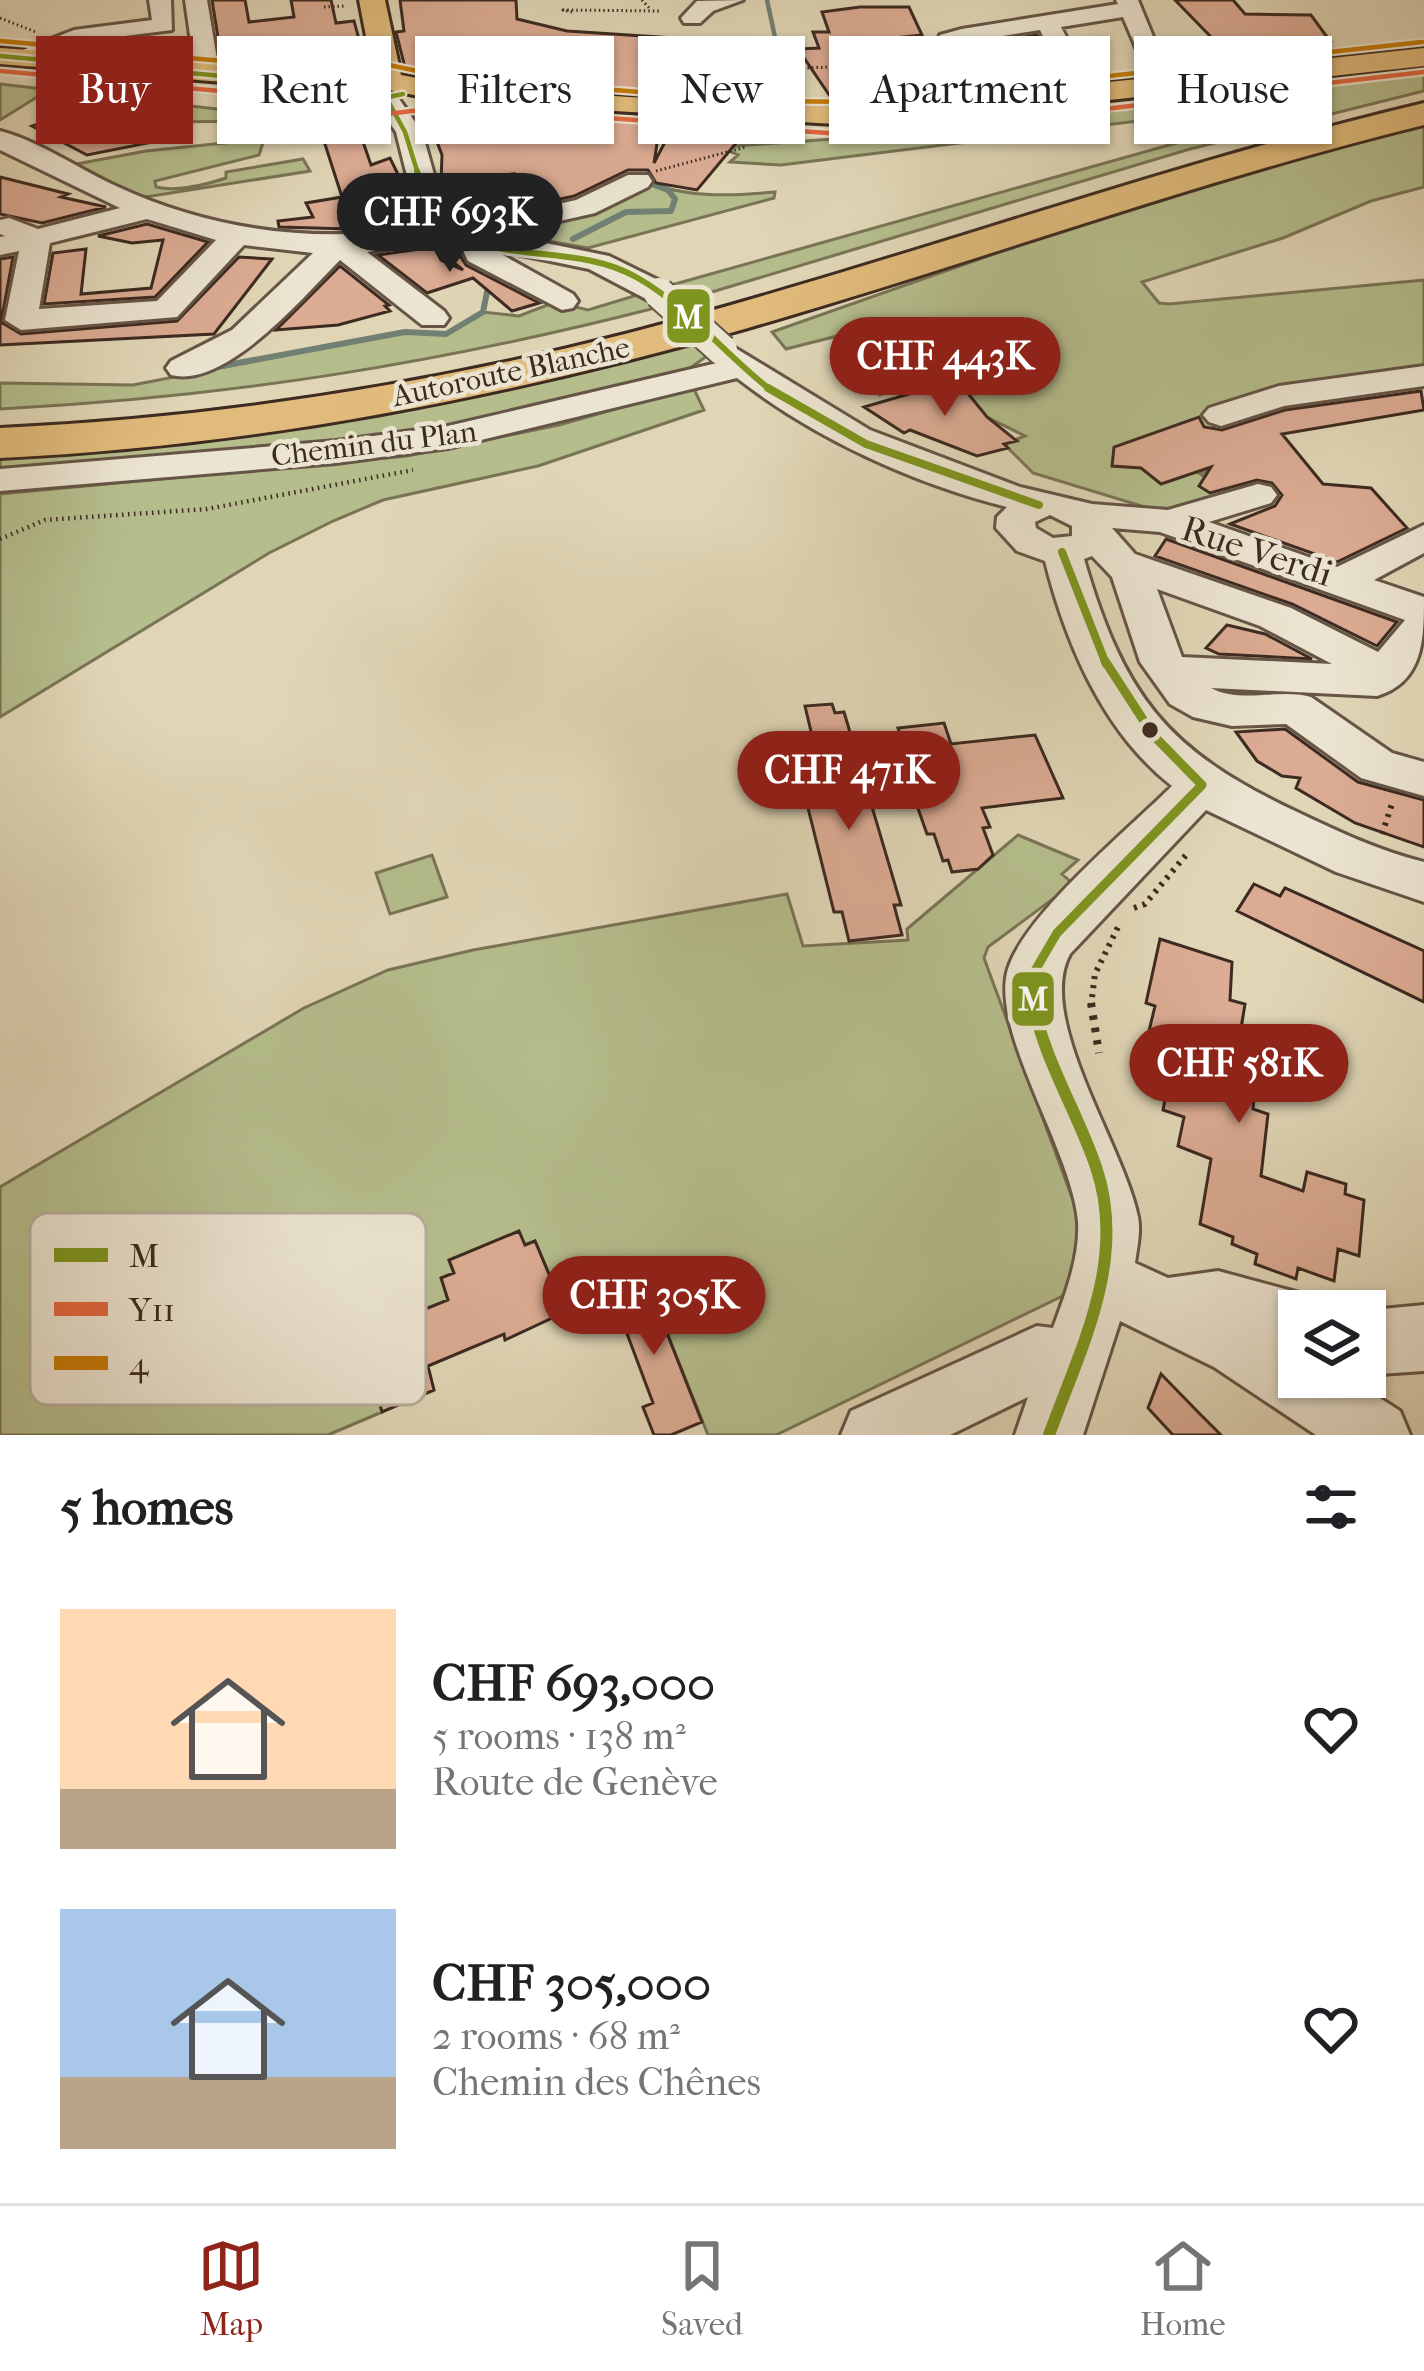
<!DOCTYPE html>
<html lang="en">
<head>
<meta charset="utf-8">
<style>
	body { margin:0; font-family:"IM FELL French Canon",serif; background:#f6f6f6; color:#202124; height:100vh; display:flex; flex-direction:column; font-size:45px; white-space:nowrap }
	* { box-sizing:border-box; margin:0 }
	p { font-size:39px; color:#757577 }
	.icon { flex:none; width:66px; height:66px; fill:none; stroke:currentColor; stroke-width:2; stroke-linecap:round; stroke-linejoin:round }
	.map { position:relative; height:1435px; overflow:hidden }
	.panel { display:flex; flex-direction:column; background:#fff; flex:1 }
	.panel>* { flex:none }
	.banner { position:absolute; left:36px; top:36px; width:1353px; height:108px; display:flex; gap:24px }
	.fabs { position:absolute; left:1278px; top:1290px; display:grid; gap:24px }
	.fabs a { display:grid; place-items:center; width:108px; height:108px; border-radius:0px; background:#fff; box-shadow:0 3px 9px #0004; font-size:60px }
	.price { position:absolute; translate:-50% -102px; padding:0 27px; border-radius:42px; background:#8f2418; color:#fff; font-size:39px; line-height:78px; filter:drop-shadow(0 3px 6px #0008) }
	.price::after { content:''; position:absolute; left:50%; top:72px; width:36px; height:27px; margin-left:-18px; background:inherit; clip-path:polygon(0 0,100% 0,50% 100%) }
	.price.on { background:#222; color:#fff }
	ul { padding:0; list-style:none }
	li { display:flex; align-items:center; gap:36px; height:300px; padding:0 60px }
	li span { display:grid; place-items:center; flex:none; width:336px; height:240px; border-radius:0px; color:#555 }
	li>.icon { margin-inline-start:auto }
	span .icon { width:144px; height:144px; fill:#fffc; stroke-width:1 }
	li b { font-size:51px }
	h2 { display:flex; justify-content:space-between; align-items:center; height:144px; padding:0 60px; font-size:51px }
	.chip { padding:0 42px; border-radius:0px; background:#fff; box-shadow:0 3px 9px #0004; font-size:42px; line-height:108px }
	.chip.on { background:#8f2418; color:#fff }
	.menu { display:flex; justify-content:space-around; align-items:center; height:168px; border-top:3px solid #e0e0e0; background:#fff; font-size:33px; color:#757577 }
	.menu a { display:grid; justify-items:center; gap:6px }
	.menu .on { color:#8f2418 }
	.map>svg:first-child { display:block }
	.green { fill:#b5bd8c; stroke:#797456; stroke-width:3 }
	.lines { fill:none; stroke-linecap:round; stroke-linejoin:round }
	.stream-far1 { stroke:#718073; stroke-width:4.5 }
	.stream { stroke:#718073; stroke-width:6 }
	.building { fill:#dbab93; stroke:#3d2a21; stroke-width:3 }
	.minor-casing { stroke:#665546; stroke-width:6 }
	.major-casing { stroke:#3d2a21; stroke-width:6 }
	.highway-casing { stroke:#3d2a21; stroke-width:6 }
	.path-far3 { stroke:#3d2a21; stroke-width:3; stroke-dasharray:1.5 3; stroke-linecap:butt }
	.path-far2 { stroke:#3d2a21; stroke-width:4.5; stroke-dasharray:1.5 4.5; stroke-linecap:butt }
	.path-far1 { stroke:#3d2a21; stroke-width:6; stroke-dasharray:3 6; stroke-linecap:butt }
	.path { stroke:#3d2a21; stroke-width:8; stroke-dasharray:4.5 8; stroke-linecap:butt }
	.minor { fill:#ebe4d0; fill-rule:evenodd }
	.major { fill:#e0bb7b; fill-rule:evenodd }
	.highway { fill:#e0bb7b; fill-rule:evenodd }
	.minor-bridge-casing { stroke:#665546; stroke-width:34; stroke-linecap:butt }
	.minor-bridge { stroke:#ebe4d0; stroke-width:30 }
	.bus-1-far4-casing { stroke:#ebe4d0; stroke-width:9 }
	.bus-1-far3-casing { stroke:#ebe4d0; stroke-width:12 }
	.bus-1-far2-casing { stroke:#ebe4d0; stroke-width:15 }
	.bus-1-far1-casing { stroke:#ebe4d0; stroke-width:18 }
	.bus-1-casing { stroke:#ebe4d0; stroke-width:21 }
	.bus-2-casing { stroke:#ebe4d0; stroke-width:9 }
	.bus-3-casing { stroke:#ebe4d0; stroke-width:9 }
	.bus-1-far4 { stroke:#7e951e; stroke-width:4.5 }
	.bus-1-far3 { stroke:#7e951e; stroke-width:6 }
	.bus-1-far2 { stroke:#7e951e; stroke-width:8 }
	.bus-1-far1 { stroke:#7e951e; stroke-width:9 }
	.bus-1 { stroke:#7e951e; stroke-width:12 }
	.bus-2 { stroke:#e4673f; stroke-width:4.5 }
	.bus-3 { stroke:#c67b08; stroke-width:4.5 }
	.bus-dot { fill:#3d2a21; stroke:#ebe4d0; stroke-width:4.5 }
	.labels { text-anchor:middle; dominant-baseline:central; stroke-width:9; stroke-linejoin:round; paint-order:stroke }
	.far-street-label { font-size:30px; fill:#3d2a21; stroke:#ebe4d0 }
	.street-label { font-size:36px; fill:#3d2a21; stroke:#ebe4d0 }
	.key { fill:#ebe4d0; stroke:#b7ac9c; stroke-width:3 }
	.key-label { font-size:33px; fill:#3d2a21 }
	.line-badge { stroke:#ebe4d0; stroke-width:4.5 }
	.badge-label { font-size:33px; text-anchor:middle; font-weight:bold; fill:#fff }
</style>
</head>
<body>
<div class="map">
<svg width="1424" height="1435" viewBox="0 0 1424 1435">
	<rect width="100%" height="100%" fill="#e0d6b6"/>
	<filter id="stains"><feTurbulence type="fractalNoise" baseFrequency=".00167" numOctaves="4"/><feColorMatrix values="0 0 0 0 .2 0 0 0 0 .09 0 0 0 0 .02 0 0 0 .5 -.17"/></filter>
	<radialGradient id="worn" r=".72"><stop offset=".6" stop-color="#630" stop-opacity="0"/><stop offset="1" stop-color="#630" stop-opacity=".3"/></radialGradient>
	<path class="green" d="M 1424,73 L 1424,91 L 1190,149 L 685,300 L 668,286 L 1290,111 L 1276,104 L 781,165 L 730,162 L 738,155 L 720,147 L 949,131 Z
		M 0,84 L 322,121 L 138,122 L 37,97 L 0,120 Z
		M 1424,122 L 1424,187 L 1371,201 L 1283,238 L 1142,282 L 1159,303 L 1169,304 L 1424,280 L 1424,369 L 1211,414 L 1219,457 L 1205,460 L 1212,470 L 1200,474 L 1235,495 L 1179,510 L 1148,508 L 1033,473 L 1004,444 L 1025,436 L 987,417 L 957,380 L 911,392 L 899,385 L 880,395 L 847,370 L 858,365 L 849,355 L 856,353 L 854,349 L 870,344 L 857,331 L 786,349 L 772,332 L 1139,203 Z
		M 264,139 L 259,155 L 155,181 L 156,187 C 177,192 205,185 226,178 L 226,172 L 303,159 L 310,171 L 133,199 L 66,166 L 146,151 Z
		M 646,182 C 688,198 730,196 775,192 L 774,198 L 588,248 L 508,234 L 588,211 Z
		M 644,293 L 659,307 C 437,364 229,397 0,409 L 0,383 L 133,385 L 405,332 L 446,334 L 483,312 L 519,316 L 555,302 L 588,310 Z
		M 697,342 L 711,353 L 686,371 L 438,433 L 0,475 L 0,455 C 97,446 196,441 293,428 C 430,410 563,377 697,342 Z
		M 693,387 L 704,410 L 538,466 L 383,500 L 333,521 L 269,553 L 0,717 L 0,494 L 407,456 L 559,425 Z
		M 1018,835 L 1078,860 L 1062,874 L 1073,884 L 988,947 L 984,958 L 1092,1252 L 1077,1289 L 776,1435 L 708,1435 L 644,1275 L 565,1312 L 535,1241 L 525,1245 L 518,1232 L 449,1260 L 454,1273 L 442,1278 L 448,1300 L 414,1314 L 418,1331 L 367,1352 L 382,1412 L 328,1435 L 0,1435 L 0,1187 L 304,1008 L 388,970 L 473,950 L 787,894 L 803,946 L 908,940 L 907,929 Z
		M 432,855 L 447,897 L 390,914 L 376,873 Z"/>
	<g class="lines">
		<path class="stream-far1" d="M 737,87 L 741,80 L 769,66 L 776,42 L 767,0"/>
		<path class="stream" d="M 573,239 L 626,212 L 671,211 L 675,199 L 668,190 L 646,182
			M 216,367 L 405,332 L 446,334 L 483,312 L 488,287 L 499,272"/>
	</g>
	<path class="building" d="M 212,0 L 245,0 L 249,22 L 294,17 L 291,0 L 331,0 L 336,23 L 354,21 L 367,68 L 283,62 L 299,50 L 221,56 Z
		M 400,0 L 516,0 L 517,19 L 567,31 L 673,38 L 665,94 L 443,78 L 454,66 L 406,71 L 396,32 L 404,31 Z
		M 1175,0 L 1233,0 L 1245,14 L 1311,15 L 1330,41 L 1213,39 Z
		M 860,7 L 909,7 L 922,35 L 876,40 L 862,53 L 878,62 L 923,61 L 948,95 L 834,102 L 798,49 L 819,48 L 813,32 L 829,32 L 822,12 Z
		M 1037,35 L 1048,57 L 1038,62 L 1051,83 L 995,84 L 981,57 L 1001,57 L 996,42 Z
		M 718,41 L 747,43 L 727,90 L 765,93 L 762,99 L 690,95 Z
		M 422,101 L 661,118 L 654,163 L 677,119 L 752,124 L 697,190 L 656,183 L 648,170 L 628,170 L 574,196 L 511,210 L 505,210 L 507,205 L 496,204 L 501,199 L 487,197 L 512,174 L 441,182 L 442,155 L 432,129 L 445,117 L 415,114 L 413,111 Z
		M 85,109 L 153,142 L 87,155 L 32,126 Z
		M 360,133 L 371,165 L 390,158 L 422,223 L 349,229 L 279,227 L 278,221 L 313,217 L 306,203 L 342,197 L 323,138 Z
		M 0,177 L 68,194 L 61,197 L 106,207 L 42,223 L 0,214 Z
		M 147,224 L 208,242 L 155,297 L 44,304 L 53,253 L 86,249 L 81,294 L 151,288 L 163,240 L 132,243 L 98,236 Z
		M 434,247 L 441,260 L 463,270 L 444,255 L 461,257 L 466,265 L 539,303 L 512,311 L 473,278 L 427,293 L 378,255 Z
		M 13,257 L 1,322 L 21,334 L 177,321 L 239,257 L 272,259 L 214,334 L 0,345 L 0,259 Z
		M 340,266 L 389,305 L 385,306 L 390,311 L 338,325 L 276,330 Z
		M 957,380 L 987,417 L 1017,441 L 1004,444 L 1008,448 L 977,456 L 910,430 L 904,433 L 864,407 Z
		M 1421,391 L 1424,410 L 1282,434 L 1323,484 L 1371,488 L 1407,528 L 1337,562 L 1230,524 L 1275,506 L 1282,495 L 1272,483 L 1257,480 L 1210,493 L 1199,486 L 1211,467 L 1161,484 L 1141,468 L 1112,466 L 1114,447 L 1199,417 L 1204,427 L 1222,430 L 1285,410 Z
		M 1166,539 L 1397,622 L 1377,646 L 1292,604 L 1155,556 Z
		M 1227,625 L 1265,634 L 1312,659 L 1219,654 L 1206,648 Z
		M 832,704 L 835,713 L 844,712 L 901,905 L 894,905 L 902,935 L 849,941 L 842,912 L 834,912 L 802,784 L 823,782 L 805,706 Z
		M 944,723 L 951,744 L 1035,735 L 1063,798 L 982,808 L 990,827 L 983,828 L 993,855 L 978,869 L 952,872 L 948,860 L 943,861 L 934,834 L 927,834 L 902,763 L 905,750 L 898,728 Z
		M 1285,729 L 1358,782 L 1424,800 L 1424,847 L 1355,823 L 1296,788 L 1300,778 L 1282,776 L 1257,761 L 1236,732 Z
		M 1254,884 L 1280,896 L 1285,888 L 1424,951 L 1424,1002 L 1237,911 Z
		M 1160,939 L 1232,962 L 1230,1000 L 1245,1004 L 1236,1059 L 1256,1065 L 1253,1109 L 1268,1114 L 1261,1176 L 1303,1191 L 1307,1172 L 1346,1184 L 1345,1194 L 1364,1200 L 1359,1256 L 1338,1249 L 1334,1281 L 1298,1268 L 1296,1279 L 1255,1264 L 1257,1254 L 1232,1244 L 1233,1237 L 1200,1224 L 1211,1159 L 1178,1146 L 1184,1117 L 1163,1110 L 1177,1040 L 1149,1031 L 1155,1006 L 1146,1003 Z
		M 519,1231 L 525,1245 L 535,1241 L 565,1312 L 505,1340 L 504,1334 L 428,1366 L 434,1390 L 382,1412 L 366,1352 L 418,1331 L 413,1314 L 448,1300 L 441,1278 L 454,1273 L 449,1260 Z
		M 644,1275 L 702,1422 L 671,1435 L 654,1435 L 643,1407 L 653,1403 L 620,1315 L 611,1319 L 602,1292 Z
		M 1161,1374 L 1200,1414 L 1221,1435 L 1173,1435 L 1148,1408 Z"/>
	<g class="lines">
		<g class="minor-casing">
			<path id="minor" d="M 149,0 L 171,0 L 172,30 L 85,41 L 17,64 L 5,57 L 74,30 L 152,20 Z
				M 185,0 L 207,0 L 217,59 L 250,72 L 242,82 L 224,82 L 222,75 L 194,63 Z
				M 743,0 L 713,11 L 700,23 L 684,23 L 681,18 L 697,1 Z
				M 1116,0 L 1138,0 L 1156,44 L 1195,77 L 1195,87 L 1177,87 L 1138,52 L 1123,17 L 1061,27 L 1080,64 L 1074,70 L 1080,79 L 1068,86 L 1059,84 L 1047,64 L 1053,58 L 1040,30 L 965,42 L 949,55 L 878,58 L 866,51 L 878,44 L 937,42 L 940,35 L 962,29 L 1118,4 Z
				M 388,93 L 397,96 L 422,132 L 442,203 L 453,218 L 471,224 L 576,200 L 628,175 L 648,175 L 652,181 L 648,187 L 595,213 L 502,234 L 609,256 L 670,286 L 675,293 L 670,300 L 648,300 L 589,269 L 492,249 L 573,294 L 578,301 L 573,308 L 562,310 L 468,261 L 461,247 L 464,242 L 456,239 L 367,252 L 444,311 L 449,318 L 444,325 L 422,325 L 340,260 C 305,295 226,389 171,375 L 166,368 L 171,361 L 232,330 L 313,253 L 244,245 L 177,317 L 21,330 L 5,320 L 19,251 L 0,255 L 0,237 L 5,236 L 0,234 L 0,220 L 9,218 L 38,229 L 120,208 L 0,150 L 0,131 C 39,141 79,169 116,186 C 217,233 321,244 430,226 L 414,204 L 396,132 L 375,101 ZM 147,219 L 216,240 L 157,301 L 39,309 L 50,243 Z
				M 722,340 L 870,430 L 1020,487 L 1092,504 L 1168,510 L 1258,484 L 1271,487 L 1277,495 L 1271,503 L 1209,522 L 1337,567 L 1424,525 L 1424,553 L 1374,580 L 1424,597 C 1424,638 1424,682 1377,696 L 1211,688 C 1241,704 1278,688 1311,697 L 1392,753 L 1424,762 L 1424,796 L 1361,778 L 1286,724 L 1232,726 L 1193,717 L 1170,704 L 1140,662 L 1112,577 L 1092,556 L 1084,559 C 1124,696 1166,750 1295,811 C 1337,831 1379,851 1424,862 L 1424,902 L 1336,872 L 1206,810 L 1070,954 C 1035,1018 1124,1146 1138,1217 C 1141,1232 1137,1248 1135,1263 L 1168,1278 L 1218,1271 L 1322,1299 L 1327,1311 L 1299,1311 L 1299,1377 L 1347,1377 L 1400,1411 L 1410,1435 L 1316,1435 L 1214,1367 L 1120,1321 L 1083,1435 L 1015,1435 L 1028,1397 L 950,1435 L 841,1435 L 851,1411 L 1037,1326 L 1053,1328 C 1065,1295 1080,1257 1078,1222 C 1073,1152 989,1030 1008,969 C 1025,914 1129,829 1172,786 C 1103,732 1066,644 1045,561 L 1017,551 L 996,528 L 997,517 L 1007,507 C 912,483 814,438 737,378 L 448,448 L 336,463 L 0,491 L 0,469 L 336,441 L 448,426 L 717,363 L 705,350 ZM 1050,515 L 1072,526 L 1072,536 L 1053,538 L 1036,528 L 1035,522 ZM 1112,528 L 1160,532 L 1405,620 L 1378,652 L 1291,608 L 1135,554 ZM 1157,589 L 1260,626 L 1332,664 L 1182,657 Z
				M 1424,366 L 1424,386 L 1284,406 L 1221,426 L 1209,422 L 1203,415 L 1209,408 L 1279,386 Z
				M 1424,1305 L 1424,1371 L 1365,1375 L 1365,1311 L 1361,1311 Z"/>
		</g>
		<g class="major-casing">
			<path id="major" d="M 359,0 L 385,0 L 401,75 L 444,83 L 628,97 L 869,108 L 1424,48 L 1424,66 L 869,126 L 444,101 L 384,89 L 365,92 L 345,103 L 334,100 L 332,91 L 0,64 L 0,48 L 373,73 Z"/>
		</g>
		<g class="highway-casing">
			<path id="highway" d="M 1424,103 L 1424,125 C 1195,181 974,263 748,328 C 502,398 255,446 0,458 L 0,428 C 213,418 422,386 629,333 C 896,263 1155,167 1424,103 Z"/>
		</g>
		<path class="path-far3" d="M 642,0 L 651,10
			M 324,7 L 345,6
			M 572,12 L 563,10 L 661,11
			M 0,18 L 36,32
			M 776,69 L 862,66
			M 656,171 L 746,147"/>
		<path class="path-far2" d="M 0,539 L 45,520 L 207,509 L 413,470"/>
		<path class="path-far1" d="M 1382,834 L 1393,801
			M 1134,908 L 1145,904 L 1186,855
			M 1091,1006 L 1095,974 L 1118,927"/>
		<path class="path" d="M 1091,1003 L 1099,1053"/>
		<use href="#minor" class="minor"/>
		<use href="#major" class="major"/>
		<use href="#highway" class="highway"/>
		<g class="minor-bridge-casing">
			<path id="minor-bridge" d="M 659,293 L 722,350"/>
		</g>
		<use href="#minor-bridge" class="minor-bridge"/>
		<g class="bus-1-far4-casing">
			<path id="bus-1-far4" d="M 0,56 L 288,82 L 364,102 L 403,94
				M 388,101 L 405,132 L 418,174"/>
		</g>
		<g class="bus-1-far3-casing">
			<path id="bus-1-far3" d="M 417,171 C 450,285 555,232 636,277 C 688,306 725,355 772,391"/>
		</g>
		<g class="bus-1-far2-casing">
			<path id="bus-1-far2" d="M 768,388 L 866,444 L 1039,505
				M 1062,552 L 1106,664"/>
		</g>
		<g class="bus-1-far1-casing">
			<path id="bus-1-far1" d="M 1105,661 L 1153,735 L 1202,785
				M 1033,1006 L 1033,974 L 1057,933 L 1202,785"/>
		</g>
		<g class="bus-1-casing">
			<path id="bus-1" d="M 1033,1003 C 1045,1062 1077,1111 1096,1167 C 1128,1260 1080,1349 1049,1435"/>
		</g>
		<g class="bus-2-casing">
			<path id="bus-2" d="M 0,71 L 285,97 L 363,117 L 444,107 L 828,133 L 941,128 L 1424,72"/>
		</g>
		<g class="bus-3-casing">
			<path id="bus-3" d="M 1,41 L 289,67 L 389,65 L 446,77 L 756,101 L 868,102 L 1422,42"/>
		</g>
		<use href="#bus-1-far4" class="bus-1-far4"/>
		<use href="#bus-1-far3" class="bus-1-far3"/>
		<use href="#bus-1-far2" class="bus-1-far2"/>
		<use href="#bus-1-far1" class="bus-1-far1"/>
		<use href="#bus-1" class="bus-1"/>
		<use href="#bus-2" class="bus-2"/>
		<use href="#bus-3" class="bus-3"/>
	</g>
	<circle class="bus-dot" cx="1150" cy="730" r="10"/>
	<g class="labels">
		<g class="far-street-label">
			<text transform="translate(511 372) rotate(-12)">Autoroute Blanche</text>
			<text transform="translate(374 444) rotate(-7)">Chemin du Plan</text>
		</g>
		<g class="street-label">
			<text transform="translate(1257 551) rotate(18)">Rue Verdi</text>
		</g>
	</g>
	<rect x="30" y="1213" width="396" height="192" rx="18" class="key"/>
	<rect x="54" y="1248" width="54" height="14" fill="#7e951e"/>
	<rect x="54" y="1302" width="54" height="14" fill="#e4673f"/>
	<rect x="54" y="1356" width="54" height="14" fill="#c67b08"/>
	<g class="key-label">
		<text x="129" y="1267">M</text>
		<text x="129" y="1321">Y11</text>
		<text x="129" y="1375">4</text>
	</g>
	<g class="line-badge">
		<rect x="665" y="287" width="47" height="58" rx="12" fill="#7e951e"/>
		<rect x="1010" y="970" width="46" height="58" rx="12" fill="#7e951e"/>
	</g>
	<g class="badge-label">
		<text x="688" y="328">M</text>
		<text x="1033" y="1010">M</text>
	</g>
	<rect width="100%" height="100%" filter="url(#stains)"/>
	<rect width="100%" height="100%" fill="url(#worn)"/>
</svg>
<div class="fabs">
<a><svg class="icon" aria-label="layers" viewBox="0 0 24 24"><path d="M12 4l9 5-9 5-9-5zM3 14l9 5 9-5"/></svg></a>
</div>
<b class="price on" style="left:450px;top:275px">CHF 693K</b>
<b class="price" style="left:945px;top:419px">CHF 443K</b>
<b class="price" style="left:849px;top:833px">CHF 471K</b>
<b class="price" style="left:1239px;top:1126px">CHF 581K</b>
<b class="price" style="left:654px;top:1358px">CHF 305K</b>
<div class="banner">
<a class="chip on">Buy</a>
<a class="chip">Rent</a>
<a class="chip">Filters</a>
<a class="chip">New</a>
<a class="chip">Apartment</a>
<a class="chip">House</a>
</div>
</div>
<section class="panel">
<h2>5 homes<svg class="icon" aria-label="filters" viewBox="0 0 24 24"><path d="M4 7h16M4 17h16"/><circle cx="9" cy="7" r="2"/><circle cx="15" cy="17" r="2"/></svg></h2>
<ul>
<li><span style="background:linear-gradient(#ffd9b3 75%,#b9a48a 0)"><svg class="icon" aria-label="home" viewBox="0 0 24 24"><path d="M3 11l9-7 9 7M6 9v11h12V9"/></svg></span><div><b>CHF 693,000</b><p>5 rooms · 138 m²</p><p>Route de Genève</p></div><svg class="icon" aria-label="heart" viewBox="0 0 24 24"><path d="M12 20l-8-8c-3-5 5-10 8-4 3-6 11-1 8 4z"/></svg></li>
<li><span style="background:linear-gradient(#a9c7e8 70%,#b9a48a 0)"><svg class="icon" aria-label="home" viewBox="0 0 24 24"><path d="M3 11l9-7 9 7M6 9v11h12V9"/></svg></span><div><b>CHF 305,000</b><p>2 rooms · 68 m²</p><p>Chemin des Chênes</p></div><svg class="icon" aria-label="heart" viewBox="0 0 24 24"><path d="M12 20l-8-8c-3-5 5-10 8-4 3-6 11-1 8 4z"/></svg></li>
</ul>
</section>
<nav class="menu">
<a class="on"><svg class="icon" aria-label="map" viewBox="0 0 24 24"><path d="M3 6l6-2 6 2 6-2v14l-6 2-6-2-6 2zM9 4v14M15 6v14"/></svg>Map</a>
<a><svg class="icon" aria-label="saved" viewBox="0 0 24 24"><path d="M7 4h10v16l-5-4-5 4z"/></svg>Saved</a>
<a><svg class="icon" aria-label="home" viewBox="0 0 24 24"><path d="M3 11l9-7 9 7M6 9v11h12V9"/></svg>Home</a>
</nav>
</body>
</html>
